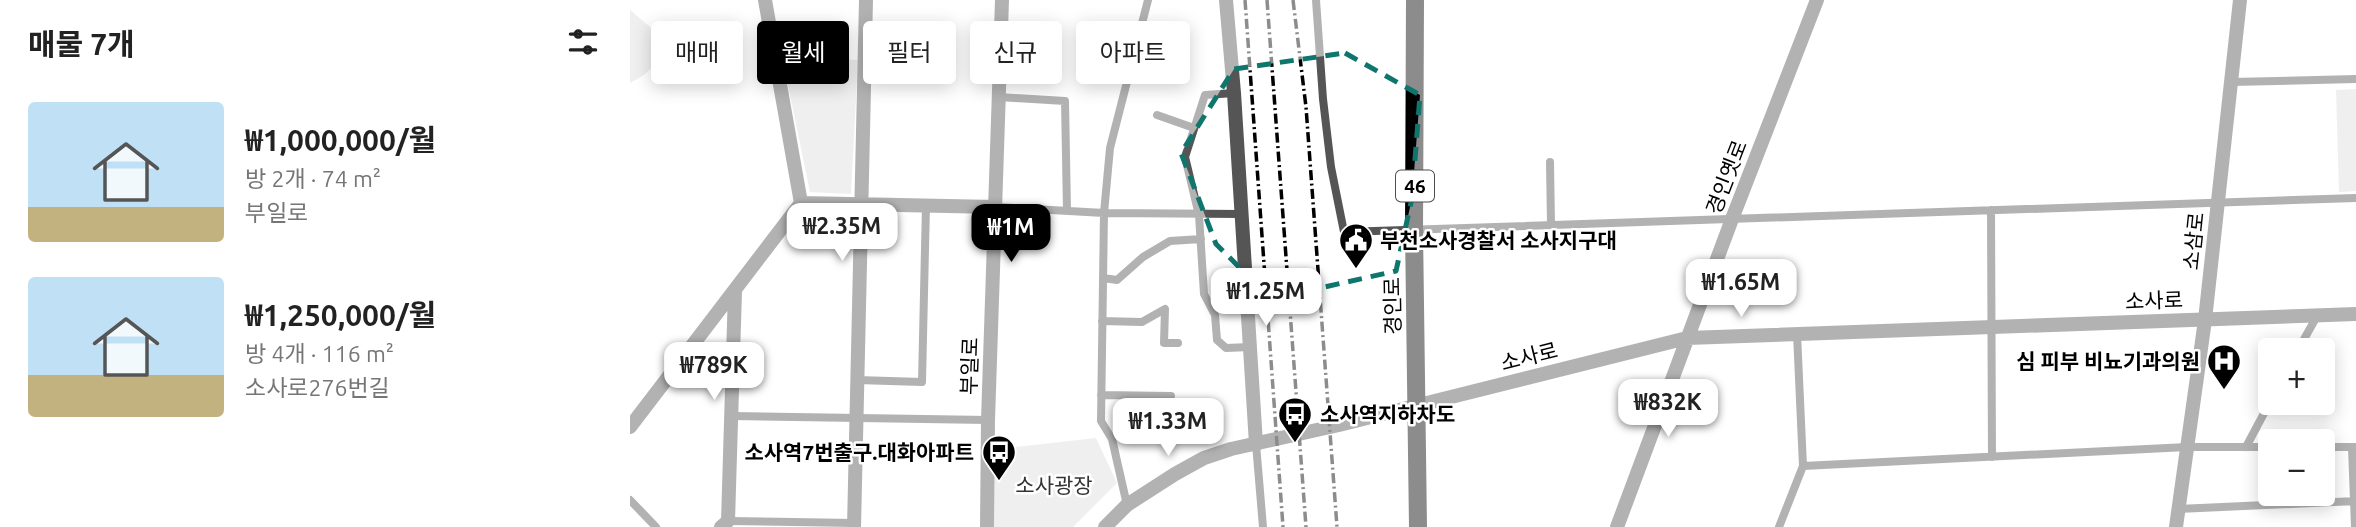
<!DOCTYPE html>
<html lang="ko">
<head>
<meta charset="utf-8">
<style>
	body { margin:0; font-family:Ubuntu,"Noto Sans KR",sans-serif; background:#f2f2f2; color:#222; height:100vh; display:flex; flex-direction:column; font-size:26px; white-space:nowrap }
	* { box-sizing:border-box; margin:0 }
	p { font-size:23px; color:#767676 }
	.icon { flex:none; width:38px; height:38px; fill:none; stroke:currentColor; stroke-width:2; stroke-linecap:round; stroke-linejoin:round }
	.map { position:relative; flex:1; overflow:hidden }
	.drawer { display:flex; flex-direction:column; background:#fff; width:630px }
	.drawer>* { flex:none }
	.banner { position:absolute; left:21px; top:21px; width:665px; height:63px; display:flex; gap:14px }
	.tools { position:absolute; left:1628px; top:338px; display:grid; gap:14px }
	.tools a { display:grid; place-items:center; width:77px; height:77px; border-radius:7px; background:#fff; box-shadow:0 4px 18px #0003; font-size:35px }
	.price { position:absolute; translate:-50% -60px; padding:0 16px; border-radius:14px; background:#fff; color:#222; font-size:23px; line-height:46px; filter:drop-shadow(0 2px 4px #0008) }
	.price::after { content:''; position:absolute; left:50%; top:42px; width:21px; height:16px; margin-left:-10px; background:inherit; clip-path:polygon(0 0,100% 0,50% 100%) }
	.price.selected { background:#000; color:#fff }
	ul { padding:0; list-style:none }
	li { display:flex; align-items:center; gap:21px; height:175px; padding:0 28px }
	li span { display:grid; place-items:center; flex:none; width:196px; height:140px; border-radius:7px; color:#555 }
	li>.icon { margin-inline-start:auto }
	span .icon { width:84px; height:84px; fill:#fffc; stroke-width:1 }
	li b { font-size:30px }
	h2 { display:flex; justify-content:space-between; align-items:center; height:84px; padding:0 28px; font-size:30px }
	.chip { padding:0 24px; border-radius:7px; background:#fff; box-shadow:0 4px 18px #0003; font-size:24px; line-height:63px }
	.chip.selected { background:#000; color:#fff }
	main { display:flex; flex:1; min-height:0 }
	.map>svg:first-child { display:block }
	.green { fill:#dcdcdc }
	.lines { fill:none; stroke-linecap:round; stroke-linejoin:round }
	.service { stroke:#555; stroke-width:8 }
	.minor { stroke:#555; stroke-width:14 }
	.tertiary { stroke:#555; stroke-width:14 }
	.primary { stroke:#000; stroke-width:18 }
	.rail { stroke:#000; stroke-width:3.5; stroke-dasharray:10 3.5 2 3.5; stroke-linecap:butt }
	.marked { fill:none; stroke:#0f766e; stroke-width:5; stroke-dasharray:14 9; stroke-linejoin:round }
	.labels { text-anchor:middle; dominant-baseline:central; stroke-width:5; stroke-linejoin:round; paint-order:stroke }
	.shield { fill:#fff; stroke:#4c4c4c; stroke-width:2 }
	.shield-label { font-size:19px; font-weight:bold; fill:#000 }
	.street-label { font-size:21px; fill:#000; stroke:#fff }
	.poi-label { font-size:21px; font-weight:bold; fill:#000; stroke:#fff; text-anchor:start }
	.park-label { font-size:21px; fill:#333; stroke:#fff }
</style>
</head>
<body>
<main>
<section class="drawer">
<h2>매물 7개<svg class="icon" aria-label="filters" viewBox="0 0 24 24"><path d="M4 7h16M4 17h16"/><circle cx="9" cy="7" r="2"/><circle cx="15" cy="17" r="2"/></svg></h2>
<ul>
<li><span style="background:linear-gradient(#bfe0f5 75%,#c2b280 0)"><svg class="icon" aria-label="home" viewBox="0 0 24 24"><path d="M3 11l9-7 9 7M6 9v11h12V9"/></svg></span><div><b>₩1,000,000/월</b><p>방 2개 · 74 m²</p><p>부일로</p></div></li>
<li><span style="background:linear-gradient(#bfe0f5 70%,#c2b280 0)"><svg class="icon" aria-label="home" viewBox="0 0 24 24"><path d="M3 11l9-7 9 7M6 9v11h12V9"/></svg></span><div><b>₩1,250,000/월</b><p>방 4개 · 116 m²</p><p>소사로276번길</p></div></li>
</ul>
</section>
<div class="map">
<svg width="1726" height="527" viewBox="0 0 1726 527">
	<rect width="100%" height="100%" fill="#fff"/>
	<path class="green" d="M 0,10 L 44,47 L 14,75 L 0,83 Z
		M 152,56 L 228,60 L 221,194 L 180,192 Z
		M 1726,89 L 1726,191 L 1709,192 L 1706,90 Z
		M 466,438 L 487,483 L 443,527 L 357,527 L 358,450 Z"/>
	<g class="lines">
		<path class="service" d="M 686,0 L 693,99 L 701,167 L 714,232 L 1726,198
			M 371,41 L 413,41
			M 1601,82 L 1726,79
			M 604,93 L 575,95 L 555,157 L 569,215 L 574,294 L 585,315 L 587,340 L 596,348 L 620,347
			M 369,97 L 435,101 L 437,211
			M 527,115 L 564,128
			M 920,162 L 921,225
			M 366,207 L 474,213 L 612,214
			M 1361,210 L 1362,457
			M 473,278 L 487,280 L 513,257 L 540,241 L 571,239
			M 472,321 L 512,322 L 535,309 L 534,343 L 548,343
			M 1668,350 L 1687,316
			M 227,380 L 292,382 L 296,205
			M 471,395 L 541,396
			M 101,416 L 358,420
			M 626,444 L 633,527
			M 1616,447 L 1640,402
			M 1692,447 L 1726,447
			M 1722,447 L 1725,527
			M 1173,466 L 1557,447 L 1640,447
			M 0,500 L 26,527
			M 497,505 L 482,439 L 471,421 L 474,213 L 480,148 L 518,0
			M 1548,509 L 1726,501
			M 98,521 L 224,523
			M 1149,527 L 1173,466 L 1167,334"/>
		<path class="minor" d="M 596,0 L 604,93 L 626,444
			M 171,203 L 366,207
			M 0,427 L 171,203 L 135,0
			M 91,527 L 98,521 L 105,291
			M 224,527 L 236,0
			M 1546,527 L 1575,320 L 1610,0"/>
		<path class="tertiary" d="M 357,527 L 358,420 L 372,0
			M 475,527 L 497,505 L 545,474 L 574,458 L 601,449 L 709,425 L 1057,338 L 1726,314
			M 987,527 L 1102,219 L 1187,0"/>
		<path class="primary" d="M 785,0 L 784,230 L 788,527"/>
		<path class="rail" d="M 615,0 L 653,527
			M 637,0 L 676,527
			M 663,0 L 676,107 L 707,527"/>
	</g>
	<path d="M0 0H1726V527H0ZM 715,53 L 790,95 L 782,198 L 766,271 L 641,299 L 586,244 L 551,153 L 604,69 Z" fill="#fff" fill-opacity=".55" fill-rule="evenodd"/>
	<path class="marked" d="M 715,53 L 790,95 L 782,198 L 766,271 L 641,299 L 586,244 L 551,153 L 604,69 Z"/>
	<defs>
		<g id="civic-pin" transform="scale(1.75)"><path d="M0 17L-7.5 6A9.5 9.5 0 1 1 7.5 6Z" fill="#000" stroke="#fff"/><path d="M-.6-6.5H3V-4.5H.6V-3L4-1V1h2V6H-6V1h2V-1L-.6-3ZM-1.2 2.5V6h2.4V2.5Z" fill="#fff"/></g>
		<g id="hospital-pin" transform="scale(1.75)"><path d="M0 17L-7.5 6A9.5 9.5 0 1 1 7.5 6Z" fill="#000" stroke="#fff"/><path d="M-5-5h3v3.5h4V-5h3V5h-3V1.5h-4V5h-3Z" fill="#fff"/></g>
		<g id="bus-pin" transform="scale(1.75)"><path d="M0 17L-7.5 6A9.5 9.5 0 1 1 7.5 6Z" fill="#000" stroke="#fff"/><path d="M-5-6H5V4H4V6H2V4H-2V6H-4V4H-5ZM-3.5-4V0h7V-4ZM-3.5 1.2v1.5H-2V1.2ZM2 1.2v1.5H3.5V1.2Z" fill="#fff"/></g>
	</defs>
	<g fill-rule="evenodd">
		<use href="#civic-pin" x="726" y="240"/>
		<use href="#hospital-pin" x="1594" y="361"/>
		<use href="#bus-pin" x="665" y="414"/>
		<use href="#bus-pin" x="369" y="452"/>
	</g>
	<g class="labels">
		<rect class="shield" x="766" y="170.5" width="38" height="31" rx="5"/>
		<g class="shield-label">
			<text x="785" y="186">46</text>
		</g>
		<g class="street-label">
			<text transform="translate(1096 177) rotate(-69)">경인옛로</text>
			<text transform="translate(1563 241) rotate(-84)">소삼로</text>
			<text transform="translate(1524 300) rotate(-2)">소사로</text>
			<text transform="translate(762 306) rotate(-91)">경인로</text>
			<text transform="translate(899 356) rotate(-14)">소사로</text>
			<text transform="translate(339 366) rotate(-88)">부일로</text>
		</g>
		<g class="poi-label">
			<text x="750" y="240">부천소사경찰서 소사지구대</text>
			<text x="1570" y="361" text-anchor="end">심 피부 비뇨기과의원</text>
			<text x="690" y="414">소사역지하차도</text>
			<text x="344" y="452" text-anchor="end">소사역7번출구.대화아파트</text>
		</g>
		<g class="park-label">
			<text x="424" y="485">소사광장</text>
		</g>
	</g>
</svg>
<div class="tools">
<a>+</a>
<a>−</a>
</div>
<b class="price" style="left:212px;top:263px">₩2.35M</b>
<b class="price selected" style="left:381px;top:264px">₩1M</b>
<b class="price" style="left:1111px;top:319px">₩1.65M</b>
<b class="price" style="left:636px;top:328px">₩1.25M</b>
<b class="price" style="left:84px;top:402px">₩789K</b>
<b class="price" style="left:1038px;top:439px">₩832K</b>
<b class="price" style="left:538px;top:458px">₩1.33M</b>
<div class="banner">
<a class="chip">매매</a>
<a class="chip selected">월세</a>
<a class="chip">필터</a>
<a class="chip">신규</a>
<a class="chip">아파트</a>
</div>
</div>
</main>
</body>
</html>
